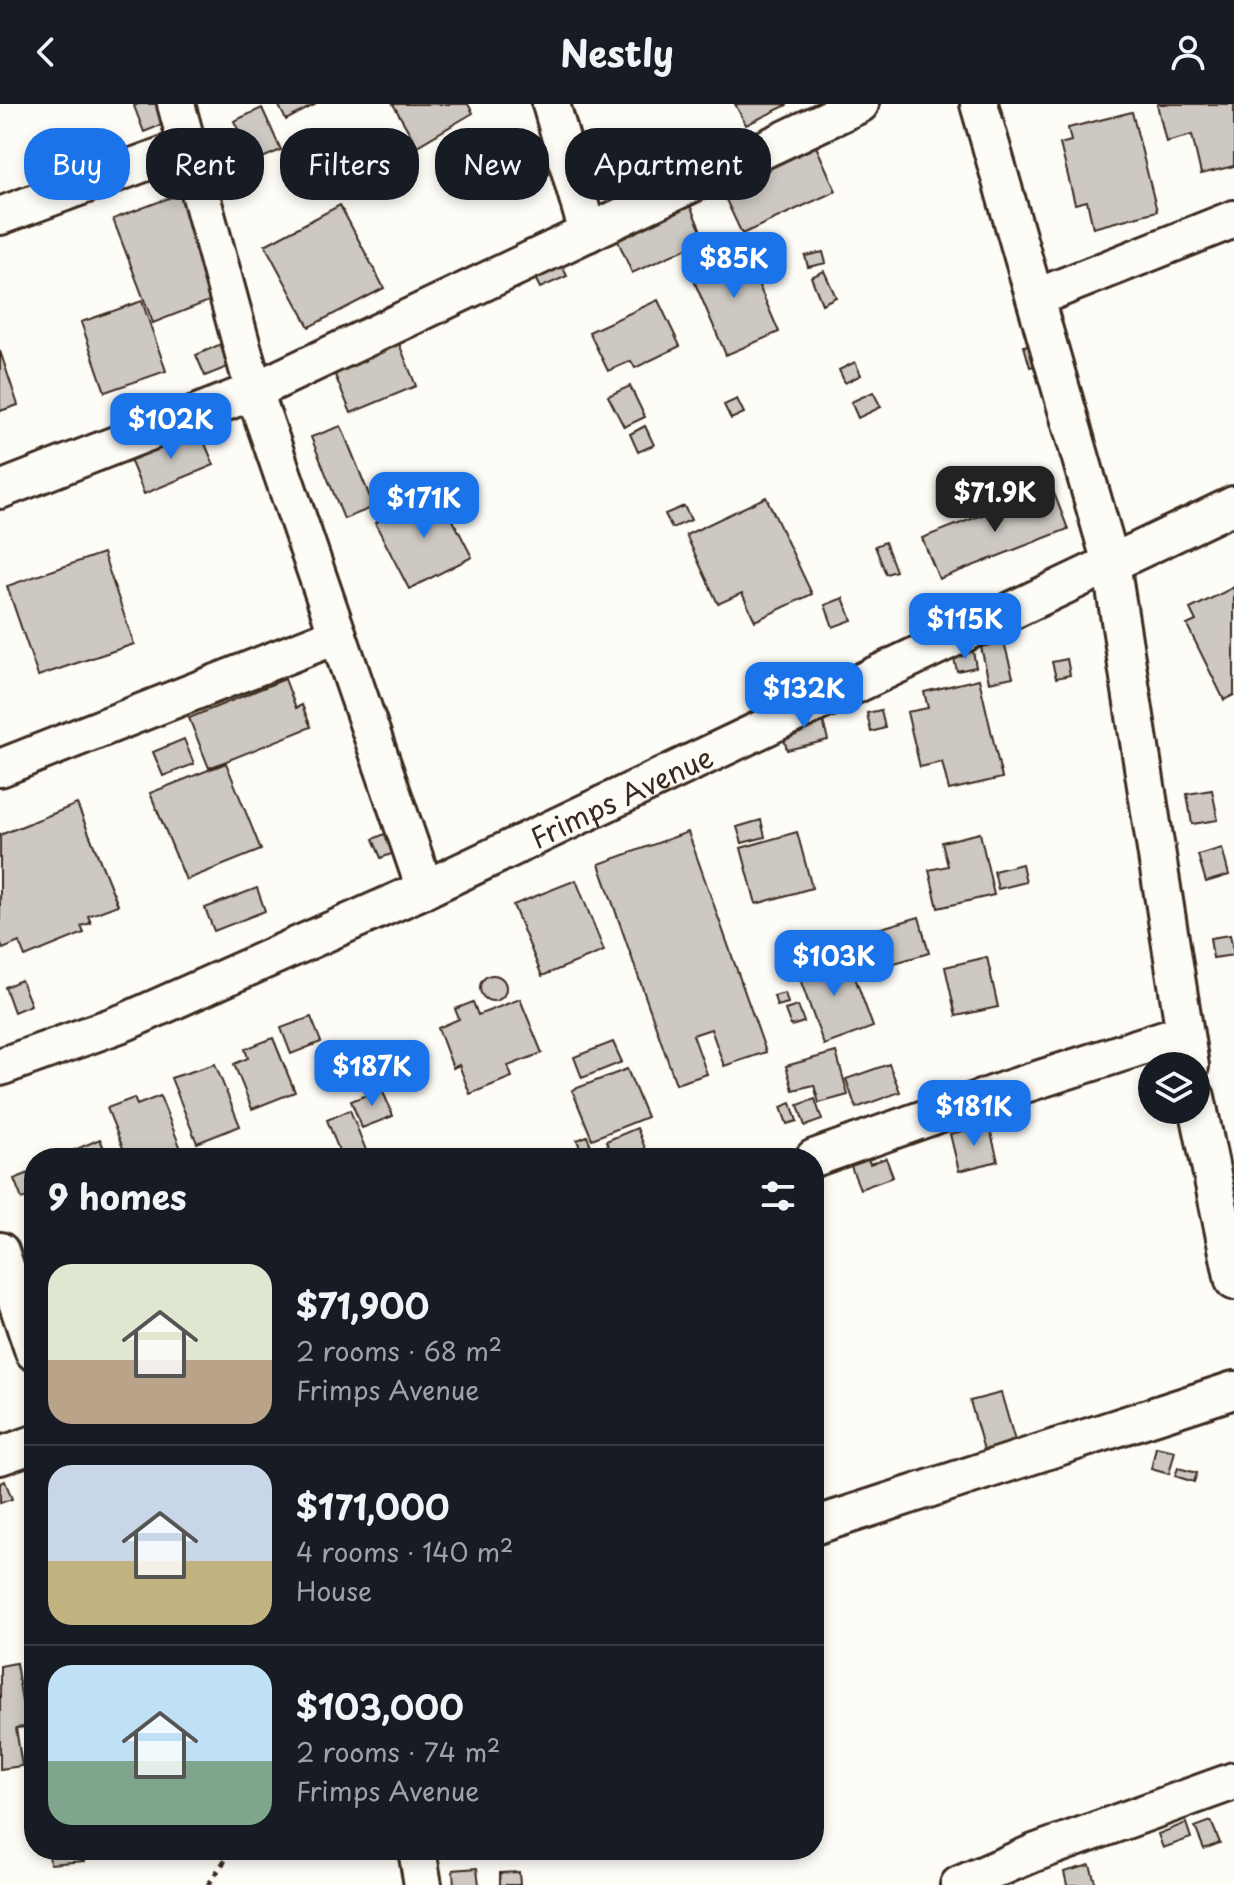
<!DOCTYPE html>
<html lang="en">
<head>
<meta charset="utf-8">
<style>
	body { margin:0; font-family:"Playpen Sans",sans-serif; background:#20242c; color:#f1f3f6; height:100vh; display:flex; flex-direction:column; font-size:30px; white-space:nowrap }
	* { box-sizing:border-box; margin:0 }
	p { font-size:26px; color:#9ea1a6 }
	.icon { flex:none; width:44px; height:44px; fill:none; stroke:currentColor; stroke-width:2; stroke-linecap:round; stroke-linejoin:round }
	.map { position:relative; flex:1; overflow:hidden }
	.side { position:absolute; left:24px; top:1044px; width:800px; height:712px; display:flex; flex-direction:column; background:#171b24; border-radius:32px; box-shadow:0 4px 12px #0003 }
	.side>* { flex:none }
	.top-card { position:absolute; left:24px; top:24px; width:800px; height:72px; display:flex; gap:16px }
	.fabs { position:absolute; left:1138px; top:948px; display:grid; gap:16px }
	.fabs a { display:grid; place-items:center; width:72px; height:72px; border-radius:50%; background:#171b24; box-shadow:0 4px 12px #0003; font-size:40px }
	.price { position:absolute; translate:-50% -68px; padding:0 18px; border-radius:16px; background:#1a73e8; color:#fff; font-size:26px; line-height:52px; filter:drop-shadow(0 2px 4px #0008) }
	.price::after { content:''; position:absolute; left:50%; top:48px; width:24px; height:18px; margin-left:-12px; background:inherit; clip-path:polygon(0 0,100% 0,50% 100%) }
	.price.selected { background:#222; color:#fff }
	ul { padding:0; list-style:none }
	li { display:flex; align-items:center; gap:24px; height:200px; padding:0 24px }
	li+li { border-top:2px solid #363941 }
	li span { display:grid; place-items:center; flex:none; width:224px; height:160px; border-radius:24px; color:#555 }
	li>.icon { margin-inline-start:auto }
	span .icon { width:96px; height:96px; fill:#fffc; stroke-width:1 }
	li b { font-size:34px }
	h2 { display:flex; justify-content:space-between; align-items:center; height:96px; padding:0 24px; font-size:34px }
	.tag { padding:0 28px; border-radius:32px; background:#171b24; box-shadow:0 4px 12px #0003; font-size:28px; line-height:72px }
	.tag.selected { background:#1a73e8; color:#fff }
	header { display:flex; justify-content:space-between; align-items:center; height:104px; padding:0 24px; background:#171b24; font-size:36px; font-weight:700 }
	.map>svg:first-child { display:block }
	.building { fill:#cdc8c2; stroke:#3b2a1e; stroke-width:2 }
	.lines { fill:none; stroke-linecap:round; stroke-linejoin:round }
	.minor-casing { stroke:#3b2a1e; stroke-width:42 }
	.path { stroke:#3b2a1e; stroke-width:5; stroke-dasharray:6 6; stroke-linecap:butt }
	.minor { stroke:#fdfcf7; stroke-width:36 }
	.labels { text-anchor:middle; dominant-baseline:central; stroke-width:8; stroke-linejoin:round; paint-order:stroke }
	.street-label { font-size:28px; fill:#3b2a1e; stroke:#fdfcf7 }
</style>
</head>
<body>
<header><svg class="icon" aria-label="back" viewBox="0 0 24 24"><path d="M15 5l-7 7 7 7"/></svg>Nestly<svg class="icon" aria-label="person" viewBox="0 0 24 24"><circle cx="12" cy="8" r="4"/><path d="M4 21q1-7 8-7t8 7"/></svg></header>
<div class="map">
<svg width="1234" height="1781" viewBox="0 0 1234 1781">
	<rect width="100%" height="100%" fill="#fdfcf7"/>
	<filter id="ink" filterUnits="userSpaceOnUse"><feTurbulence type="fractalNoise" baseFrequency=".0125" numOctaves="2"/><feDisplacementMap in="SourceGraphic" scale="16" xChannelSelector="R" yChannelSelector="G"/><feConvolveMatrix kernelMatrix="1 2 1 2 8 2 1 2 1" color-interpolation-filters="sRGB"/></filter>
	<g filter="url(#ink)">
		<path class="building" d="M 138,0 L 163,0 L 171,17 L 144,28 L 134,2 Z
			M 278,0 L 316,0 L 286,16 Z
			M 393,0 L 468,0 L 473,9 L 417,42 Z
			M 735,0 L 787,0 L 787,1 L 746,21 Z
			M 1157,0 L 1234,0 L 1234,62 L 1201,70 L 1192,31 L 1166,38 Z
			M 262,4 L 281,46 L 253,58 L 234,17 Z
			M 1132,8 L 1157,107 L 1093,124 L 1087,97 L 1075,100 L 1060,40 L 1071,37 L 1068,24 Z
			M 815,40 L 836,87 L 742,130 L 720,83 Z
			M 182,89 L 222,192 L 153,219 L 113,115 Z
			M 688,97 L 705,136 L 632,169 L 615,130 Z
			M 340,101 L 384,184 L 309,223 L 265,141 Z
			M 741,140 L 779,228 L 726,251 L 688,163 Z
			M 823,148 L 826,159 L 808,163 L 805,152 Z
			M 557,151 L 567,172 L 540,184 L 530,164 Z
			M 824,167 L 836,193 L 822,200 L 811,173 Z
			M 658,196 L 680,242 L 635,264 L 631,257 L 608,267 L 589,228 Z
			M 142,197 L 166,267 L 105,288 L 81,218 Z
			M 230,236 L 240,258 L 205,272 L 196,251 Z
			M 1045,236 L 1050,258 L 1030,263 L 1024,242 Z
			M 398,237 L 416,282 L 351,309 L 332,264 Z
			M 0,247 L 18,301 L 0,307 Z
			M 855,258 L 861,271 L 845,279 L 839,266 Z
			M 630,282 L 645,313 L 624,323 L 608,292 Z
			M 873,288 L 881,303 L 858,314 L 851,298 Z
			M 737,295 L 744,309 L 731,315 L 724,301 Z
			M 341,322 L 374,403 L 344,415 L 311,333 Z
			M 645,322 L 654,341 L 638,348 L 630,330 Z
			M 198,323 L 214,361 L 144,390 L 129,353 Z
			M 1052,384 L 1068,425 L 939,475 L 922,434 Z
			M 438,387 L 472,453 L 409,485 L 375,419 Z
			M 766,393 L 812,490 L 755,517 L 742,489 L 718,500 L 686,431 Z
			M 684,402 L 691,416 L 672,424 L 665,410 Z
			M 885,438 L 896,467 L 886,470 L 875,442 Z
			M 103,449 L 134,540 L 38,572 L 7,482 Z
			M 1234,483 L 1234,591 L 1224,596 L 1187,521 L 1196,517 L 1190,505 Z
			M 843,494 L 852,516 L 833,523 L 825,501 Z
			M 1004,538 L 1013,573 L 989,578 L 981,543 Z
			M 973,547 L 976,563 L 957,567 L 953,551 Z
			M 1067,555 L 1070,571 L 1056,574 L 1052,558 Z
			M 285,575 L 296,604 L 302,601 L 311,623 L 209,664 L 189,614 Z
			M 979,575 L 1002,674 L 949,686 L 942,658 L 920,663 L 907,608 L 928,604 L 924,588 Z
			M 820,606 L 828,636 L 787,646 L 779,617 Z
			M 881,606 L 885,624 L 871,628 L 867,609 Z
			M 184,635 L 194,660 L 163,672 L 153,648 Z
			M 226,659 L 261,746 L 186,776 L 150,689 Z
			M 1212,686 L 1218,716 L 1192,720 L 1187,690 Z
			M 77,700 L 118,801 L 88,812 L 91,819 L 81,822 L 84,829 L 25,853 L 19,838 L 3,845 L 0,837 L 0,731 Z
			M 761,716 L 765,733 L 742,739 L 737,723 Z
			M 394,726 L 402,746 L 381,754 L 373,735 Z
			M 688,728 L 766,948 L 724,962 L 711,925 L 693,931 L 707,970 L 676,980 L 599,760 Z
			M 797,728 L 812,784 L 756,800 L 741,744 Z
			M 980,729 L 994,791 L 938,804 L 929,766 L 948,762 L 942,738 Z
			M 1222,744 L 1229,771 L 1206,778 L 1198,751 Z
			M 1022,760 L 1026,778 L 998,785 L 994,767 Z
			M 576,776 L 604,847 L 542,872 L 513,801 Z
			M 257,784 L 265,807 L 214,827 L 205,804 Z
			M 919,813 L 929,849 L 881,863 L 871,827 Z
			M 1230,831 L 1234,851 L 1213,854 L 1210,834 Z
			M 845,846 L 873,923 L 824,941 L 796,864 Z
			M 987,853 L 998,903 L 956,912 L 945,863 Z
			M480 884a13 13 0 1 1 26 0a13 13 0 1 1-26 0Z
			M 21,876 L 31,901 L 14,908 L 5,883 Z
			M 785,889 L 788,899 L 777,902 L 774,892 Z
			M 520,895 L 542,949 L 508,962 L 512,973 L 470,990 L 459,961 L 453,964 L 438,924 L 459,915 L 455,905 L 473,898 L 478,911 Z
			M 798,902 L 804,918 L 791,922 L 785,906 Z
			M 311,913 L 321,938 L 291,950 L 281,924 Z
			M 273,934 L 295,988 L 252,1005 L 234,960 L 248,954 L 245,945 Z
			M 613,938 L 622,958 L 582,974 L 574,953 Z
			M 836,948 L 848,991 L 819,999 L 814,981 L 793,986 L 786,962 Z
			M 215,960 L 240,1022 L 197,1039 L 171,974 Z
			M 889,960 L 900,988 L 856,1004 L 846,975 Z
			M 627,965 L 647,1013 L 592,1035 L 572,986 Z
			M 382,985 L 393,1012 L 362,1024 L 351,997 Z
			M 160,992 L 181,1045 L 158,1054 L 127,1054 L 107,1004 L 134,994 L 137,1001 Z
			M 815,995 L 822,1016 L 805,1022 L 798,1001 Z
			M 791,999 L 797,1017 L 787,1020 L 781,1003 Z
			M 350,1006 L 369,1054 L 342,1054 L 327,1016 Z
			M 989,1021 L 998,1057 L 959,1067 L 950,1030 Z
			M 637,1024 L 649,1054 L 613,1054 L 606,1037 Z
			M 587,1032 L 596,1054 L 584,1054 L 577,1036 Z
			M 100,1035 L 108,1054 L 75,1054 L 72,1047 Z
			M 867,1053 L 870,1060 L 886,1054 L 893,1073 L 860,1085 L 850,1060 Z
			M 34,1067 L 34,1091 L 22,1095 L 14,1075 Z
			M 1001,1289 L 1015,1337 L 984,1346 L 970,1297 Z
			M 1156,1343 L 1175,1347 L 1169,1370 L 1151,1365 Z
			M 1178,1364 L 1197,1369 L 1194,1378 L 1175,1372 Z
			M 5,1377 L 12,1395 L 0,1399 L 0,1379 Z
			M 16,1559 L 26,1623 L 16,1624 L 22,1662 L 0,1665 L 0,1562 Z
			M 1211,1717 L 1220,1739 L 1204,1745 L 1195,1723 Z
			M 1186,1719 L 1191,1734 L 1163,1744 L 1158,1730 Z
			M 49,1746 L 83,1746 L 84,1757 L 50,1760 Z
			M 1090,1761 L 1096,1781 L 1067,1781 L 1064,1768 Z
			M 477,1764 L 479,1781 L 454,1781 L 453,1766 Z
			M 519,1768 L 520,1781 L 500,1781 L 500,1769 Z"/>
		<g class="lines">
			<g class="minor-casing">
				<g id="minor">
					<path d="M 176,0 L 254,287 L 425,785"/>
					<path d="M 551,0 L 588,129"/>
					<path d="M 979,0 L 1111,459 L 1190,962"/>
					<path d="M 0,112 L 187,43"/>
					<path d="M 1035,194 L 1234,115"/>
					<path d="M 0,386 L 254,287 L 860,0"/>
					<path d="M 0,664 L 338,531"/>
					<path id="s1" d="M 0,963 L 125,918 L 425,785 L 1234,401"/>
					<path d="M 1196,993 L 1234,1177"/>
					<path d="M 814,1054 L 1006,986 L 1183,929"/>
					<path d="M 0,1147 L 34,1248"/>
					<path d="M 0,1352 L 34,1340"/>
					<path d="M 814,1422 L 1234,1286"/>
					<path d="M 417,1746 L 423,1781"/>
					<path d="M 959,1781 L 1034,1749 L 1234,1677"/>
				</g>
			</g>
			<path class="path" d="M 208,1781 L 232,1746"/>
			<use href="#minor" class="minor"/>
		</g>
	</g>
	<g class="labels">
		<g class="street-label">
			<text stroke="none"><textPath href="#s1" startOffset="678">Frimps Avenue</textPath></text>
		</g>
	</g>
</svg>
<div class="fabs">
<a><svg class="icon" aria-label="layers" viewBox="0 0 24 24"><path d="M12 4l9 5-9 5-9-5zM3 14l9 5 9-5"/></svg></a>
</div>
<b class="price" style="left:734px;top:196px">$85K</b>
<b class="price" style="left:171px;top:357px">$102K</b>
<b class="price selected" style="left:995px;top:430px">$71.9K</b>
<b class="price" style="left:424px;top:436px">$171K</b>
<b class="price" style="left:965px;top:557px">$115K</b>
<b class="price" style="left:804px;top:626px">$132K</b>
<b class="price" style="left:834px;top:894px">$103K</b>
<b class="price" style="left:372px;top:1004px">$187K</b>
<b class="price" style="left:974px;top:1044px">$181K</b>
<div class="top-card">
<a class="tag selected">Buy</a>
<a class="tag">Rent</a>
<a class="tag">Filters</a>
<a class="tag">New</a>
<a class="tag">Apartment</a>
</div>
<section class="side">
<h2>9 homes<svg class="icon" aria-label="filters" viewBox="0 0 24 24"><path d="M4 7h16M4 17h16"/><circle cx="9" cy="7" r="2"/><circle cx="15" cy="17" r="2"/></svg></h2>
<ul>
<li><span style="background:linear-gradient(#dfe7d0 60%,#b9a48a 0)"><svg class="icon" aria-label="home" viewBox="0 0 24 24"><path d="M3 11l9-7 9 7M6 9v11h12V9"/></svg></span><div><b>$71,900</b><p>2 rooms · 68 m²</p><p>Frimps Avenue</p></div></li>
<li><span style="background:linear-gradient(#c9d6e8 60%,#c2b280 0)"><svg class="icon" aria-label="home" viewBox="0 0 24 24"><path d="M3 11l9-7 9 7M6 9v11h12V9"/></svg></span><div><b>$171,000</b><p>4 rooms · 140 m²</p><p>House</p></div></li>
<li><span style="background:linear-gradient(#bfe0f5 60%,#7fa58c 0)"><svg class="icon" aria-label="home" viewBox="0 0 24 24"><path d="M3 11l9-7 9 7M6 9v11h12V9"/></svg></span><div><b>$103,000</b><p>2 rooms · 74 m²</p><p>Frimps Avenue</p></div></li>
</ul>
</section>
</div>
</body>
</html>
